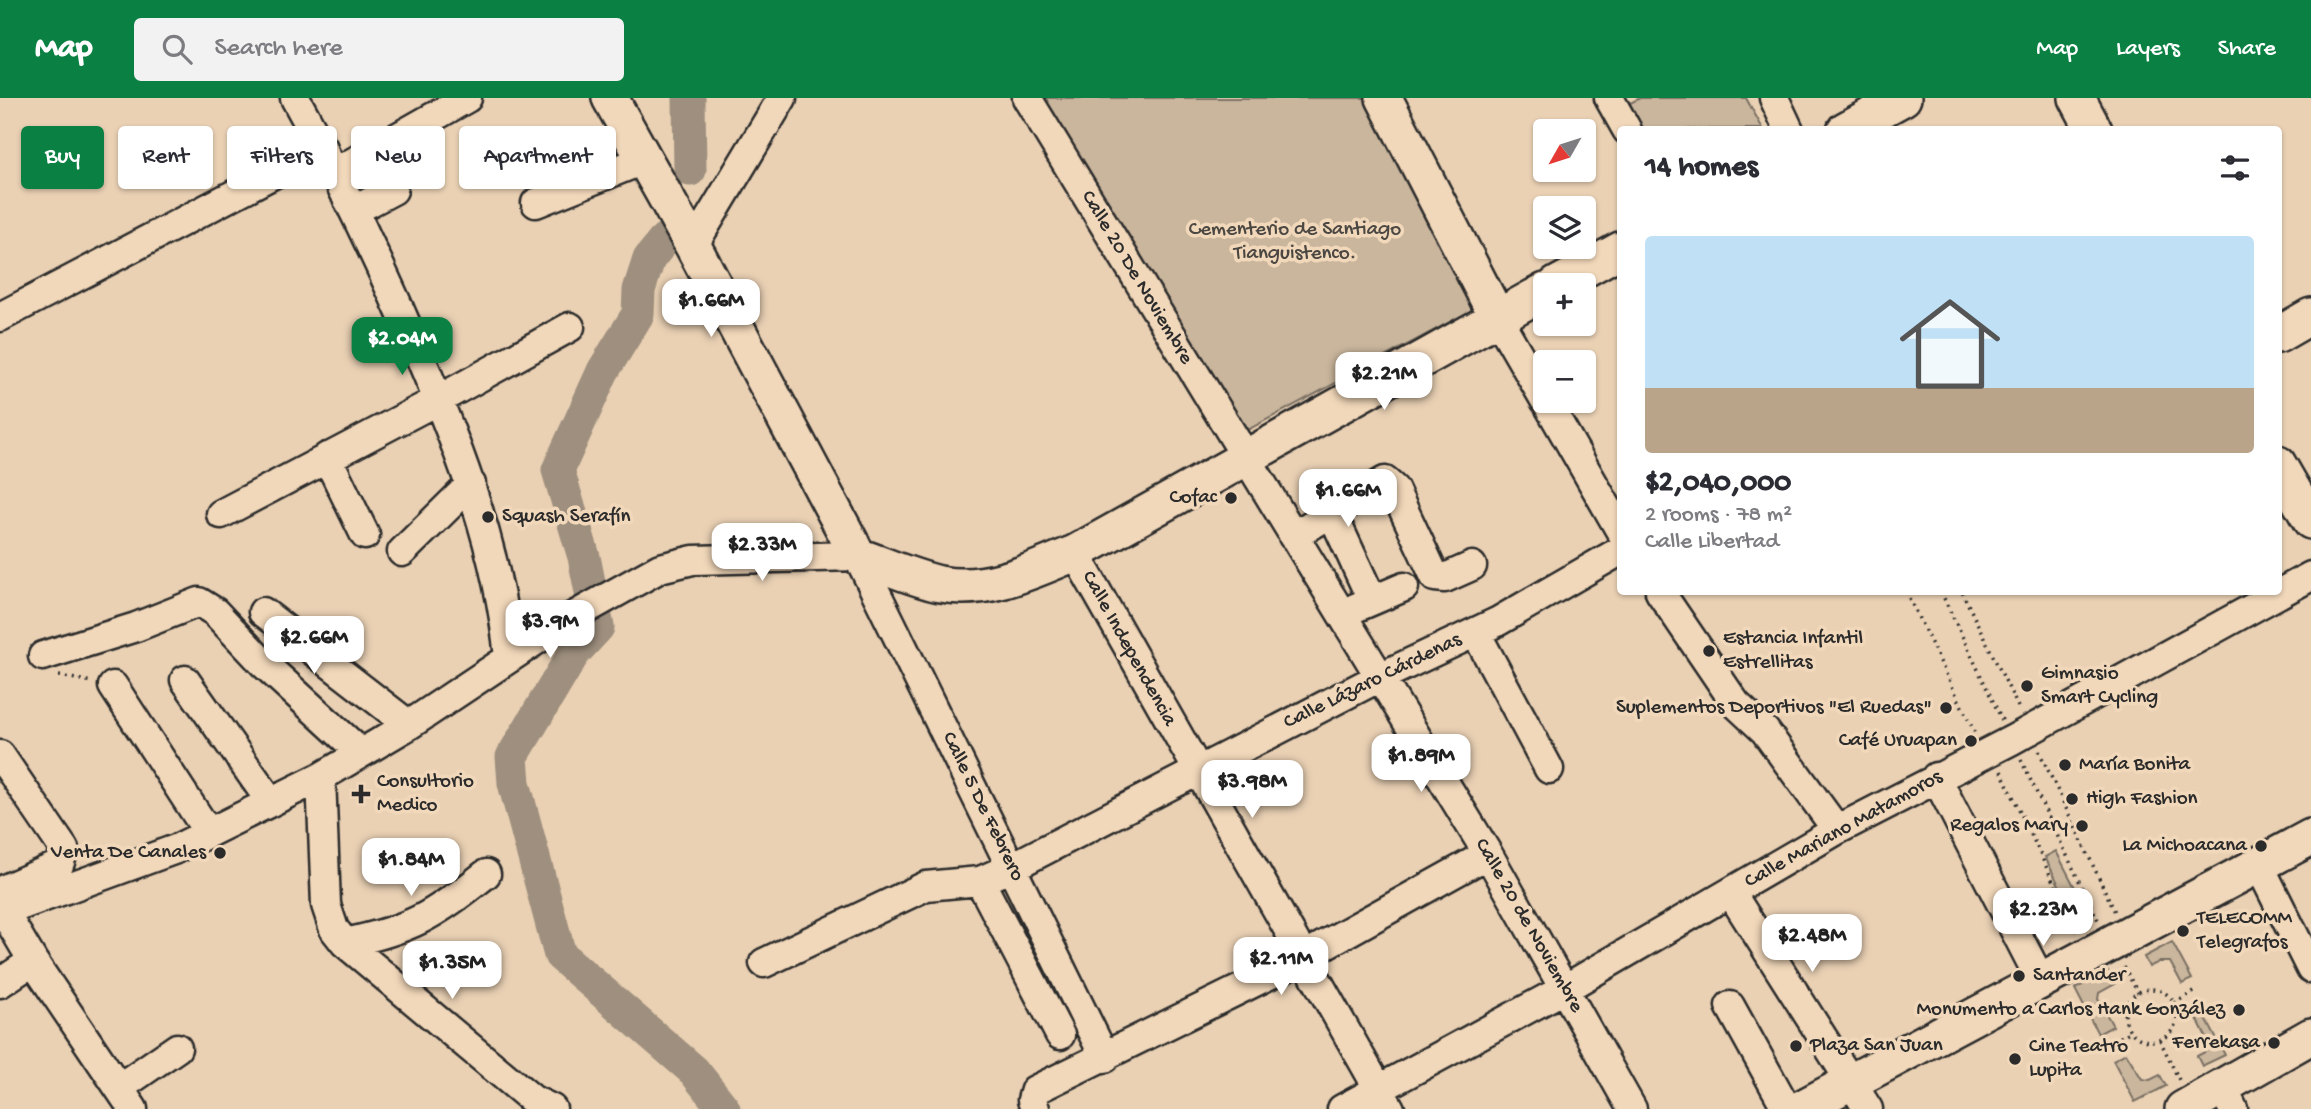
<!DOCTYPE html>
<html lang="en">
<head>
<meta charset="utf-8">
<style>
	body { margin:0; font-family:"Gochi Hand",sans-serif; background:#f2f2f3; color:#2b2b33; height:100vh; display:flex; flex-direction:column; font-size:26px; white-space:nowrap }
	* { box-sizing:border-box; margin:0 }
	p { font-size:23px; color:#7c7c81 }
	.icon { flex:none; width:38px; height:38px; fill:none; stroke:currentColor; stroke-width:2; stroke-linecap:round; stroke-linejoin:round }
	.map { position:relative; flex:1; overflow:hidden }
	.panel { position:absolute; left:1617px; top:28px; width:665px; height:469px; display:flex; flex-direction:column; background:#fff; border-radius:7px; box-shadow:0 2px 5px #0004 }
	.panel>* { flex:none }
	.banner { position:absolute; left:21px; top:28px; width:665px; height:63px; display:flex; gap:14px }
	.needle { width:46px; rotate:231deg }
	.controls { position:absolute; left:1533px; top:21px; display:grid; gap:14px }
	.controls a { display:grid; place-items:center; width:63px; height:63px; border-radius:7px; background:#fff; box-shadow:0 2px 5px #0004; font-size:35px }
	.price { position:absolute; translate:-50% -60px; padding:0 16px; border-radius:14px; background:#fff; color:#222; font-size:23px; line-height:46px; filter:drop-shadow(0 2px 4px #0008) }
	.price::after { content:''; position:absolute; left:50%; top:42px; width:21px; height:16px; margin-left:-10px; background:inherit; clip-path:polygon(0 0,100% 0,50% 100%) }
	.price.on { background:#0b8043; color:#fff }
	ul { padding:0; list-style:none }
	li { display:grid; align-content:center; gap:14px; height:371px; padding:0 28px }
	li+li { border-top:2px solid #e1e1e2 }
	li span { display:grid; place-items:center; height:217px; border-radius:7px; color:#555 }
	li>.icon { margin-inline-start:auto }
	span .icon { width:126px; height:126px; fill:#fffc; stroke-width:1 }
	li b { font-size:30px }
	h2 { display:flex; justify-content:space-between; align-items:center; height:84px; padding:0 28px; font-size:30px }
	.pill { padding:0 24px; border-radius:7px; background:#fff; box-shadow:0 2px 5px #0004; font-size:24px; line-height:63px }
	.pill.on { background:#0b8043; color:#fff }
	header { display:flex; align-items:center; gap:42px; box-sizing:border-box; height:98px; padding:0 35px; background:#0b8043; color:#fff }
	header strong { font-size:33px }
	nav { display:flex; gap:38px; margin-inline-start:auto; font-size:24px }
	.search { width:490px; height:63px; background:#f2f2f3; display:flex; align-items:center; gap:18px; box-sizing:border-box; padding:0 24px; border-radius:7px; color:#7c7c81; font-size:26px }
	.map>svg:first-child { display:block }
	.green { fill:#cab69d; stroke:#7a7064; stroke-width:2 }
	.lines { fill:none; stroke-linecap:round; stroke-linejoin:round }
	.river { stroke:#9e8f7e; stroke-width:33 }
	.minor-casing { stroke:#2b2b2b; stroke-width:33 }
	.major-casing { stroke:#2b2b2b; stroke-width:40 }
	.path { stroke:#2b2b2b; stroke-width:3.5; stroke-dasharray:2 5; stroke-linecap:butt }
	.minor { stroke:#f2d8ba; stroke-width:28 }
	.major { stroke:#f2d8ba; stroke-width:35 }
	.poi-dot { fill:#2b2b2b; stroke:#f2d8ba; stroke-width:2.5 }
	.labels { text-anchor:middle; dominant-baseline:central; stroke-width:7; stroke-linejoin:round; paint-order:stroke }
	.park-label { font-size:21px; fill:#4b4742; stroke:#f2d8ba }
	.street-label { font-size:21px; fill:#2b2b2b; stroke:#f2d8ba }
	.poi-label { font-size:21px; fill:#2b2b2b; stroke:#f2d8ba; text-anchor:start }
</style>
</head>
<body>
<header>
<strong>Map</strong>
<div class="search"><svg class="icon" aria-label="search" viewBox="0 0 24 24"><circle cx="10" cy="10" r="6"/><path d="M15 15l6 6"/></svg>Search here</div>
<nav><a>Map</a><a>Layers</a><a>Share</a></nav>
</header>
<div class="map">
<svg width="2311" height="1011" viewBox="0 0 2311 1011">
	<rect width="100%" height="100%" fill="#ead1b4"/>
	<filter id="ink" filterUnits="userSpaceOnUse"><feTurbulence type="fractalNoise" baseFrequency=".0143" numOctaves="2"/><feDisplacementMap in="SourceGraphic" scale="14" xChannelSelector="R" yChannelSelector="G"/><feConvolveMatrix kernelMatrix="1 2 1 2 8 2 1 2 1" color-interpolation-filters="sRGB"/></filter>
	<g filter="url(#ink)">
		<path class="green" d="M 1039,0 L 1387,0 L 1491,202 L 1242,335 Z
			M 1640,0 L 1746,0 L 1763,31 L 1637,31 L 1624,8 Z
			M 2056,753 L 2084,807 L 2078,825 L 2045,759 Z
			M 2172,844 L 2192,881 L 2182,886 L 2170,864 L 2159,864 L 2149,869 L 2144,859 Z
			M 2108,873 L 2115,886 L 2099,895 L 2098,901 L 2113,928 L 2098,936 L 2075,891 Z
			M 2203,915 L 2225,957 L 2202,968 L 2197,958 L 2205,954 L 2209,945 L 2196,918 Z
			M 2126,955 L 2142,981 L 2150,982 L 2160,977 L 2166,988 L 2135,1004 L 2113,962 Z"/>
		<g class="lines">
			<path class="river" d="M 689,0 L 690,72
				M 665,141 L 649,161 L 639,192 L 638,216 L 603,273 L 558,372 L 584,459 L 598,529 L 574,555 L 512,659 L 514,685 L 560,857 L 694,973 L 724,1011"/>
			<g class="minor-casing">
				<path id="minor" d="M 295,0 C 341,83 381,167 418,254 C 460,352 499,453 509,560
					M 1027,0 L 1488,756 L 1632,1011
					M 1609,0 L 1627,32
					M 1774,0 L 1789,32
					M 336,74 L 467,0
					M 536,105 L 643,62
					M 355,112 L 393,92
					M 693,148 L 782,0
					M 0,219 L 323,50
					M 1497,219 L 1545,302
					M 1546,303 L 1620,432
					M 327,359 L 365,437
					M 1331,413 L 1372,502
					M 221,416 L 438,302 L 570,229
					M 1293,438 L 1385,383 L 1394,391 L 1435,479 L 1445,480 L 1472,468
					M 402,454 L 471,386
					M 1075,455 L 1390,1011
					M 1660,494 L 1736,606 L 1765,633 L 1837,732
					M 1355,510 L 1404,489
					M 263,514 L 409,627
					M 1476,535 L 1549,671
					M 43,558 L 136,529 L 199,504 L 215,514 L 263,565 L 361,655
					M 185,582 L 271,704
					M 113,588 L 208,734
					M 0,657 L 64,751 L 59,767 L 0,793
					M 321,679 L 326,807 L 334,831 L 345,845 L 533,1002 L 552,1011
					M 1936,679 L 2041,883
					M 2259,767 L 2311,871
					M 980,783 L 1060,937
					M 1731,795 L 1868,1011
					M 4,814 L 33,863 L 133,1011
					M 0,815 L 176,751 L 321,679 L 409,627 L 565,523 L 660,470 L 693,462 L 858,458 L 1105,960
					M 345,845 C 412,831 433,818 486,776
					M 764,865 L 926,788 L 980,783 L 1012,769 L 1378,580 L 1497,524 L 1620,453
					M 0,885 L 33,863
					M 1730,908 L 1787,1011
					M 2222,988 L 2233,1011
					M 119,990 L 177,950
					M 1035,1011 L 1032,1002 L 1035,992 L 1281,871 L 1488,756
					M 1342,1011 L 1566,890 L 1837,732 L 2012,642 L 2311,478"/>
			</g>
			<g class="major-casing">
				<path id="major" d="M 610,0 L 693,148 L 858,458 C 884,467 912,480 940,486 C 987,495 1032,473 1075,455 L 1545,193
					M 1384,0 L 1497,219
					M 2077,0 L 2094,32
					M 1845,32 L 1903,0
					M 1556,187 L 1620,152
					M 2278,237 L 2311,218
					M 2278,366 L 2311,423
					M 1800,1011 L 2311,739
					M 2183,1011 L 2311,938"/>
			</g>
			<path class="path" d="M 1906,494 L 1975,635
				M 1941,494 L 2003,624
				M 1962,494 L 2019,611
				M 59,578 L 93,584
				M 2039,653 L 2115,814
				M 2021,662 L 2098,822
				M 2001,673 L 2077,834
				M 2124,869 L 2138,895
				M2125 917a26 26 0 1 1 52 0a26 26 0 1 1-52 0Z
				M 2174,905 L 2198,892
				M 2160,942 L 2180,984
				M 2102,950 L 2131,933"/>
			<use href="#minor" class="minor"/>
			<use href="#major" class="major"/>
		</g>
	</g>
	<g class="poi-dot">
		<circle cx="1231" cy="400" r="7"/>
		<circle cx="488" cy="419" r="7"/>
		<circle cx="1709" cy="553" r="7"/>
		<circle cx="2027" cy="588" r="7"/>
		<circle cx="1946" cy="610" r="7"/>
		<circle cx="1971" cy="643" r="7"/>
		<circle cx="2065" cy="667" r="7"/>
		<path d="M357.5 685.5h7v7h7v7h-7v7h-7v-7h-7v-7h7z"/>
		<circle cx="2072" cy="701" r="7"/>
		<circle cx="2082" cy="728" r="7"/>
		<circle cx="2261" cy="748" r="7"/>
		<circle cx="220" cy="755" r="7"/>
		<circle cx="2183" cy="833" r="7"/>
		<circle cx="2019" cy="878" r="7"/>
		<circle cx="2239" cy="912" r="7"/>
		<circle cx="2274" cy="945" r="7"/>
		<circle cx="1796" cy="948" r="7"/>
		<circle cx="2015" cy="961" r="7"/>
	</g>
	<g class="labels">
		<g class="park-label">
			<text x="1295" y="132">Cementerio de Santiago<tspan x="1295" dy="24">Tianguistenco.</tspan></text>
		</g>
		<g class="street-label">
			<text transform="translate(1136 180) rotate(59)">Calle 20 De Noviembre</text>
			<text transform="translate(1128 551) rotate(61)">Calle Independencia</text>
			<text transform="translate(1373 584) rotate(-26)">Calle Lázaro Cárdenas</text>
			<text transform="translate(982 709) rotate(64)">Calle 5 De Febrero</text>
			<text transform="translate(1844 732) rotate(-29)">Calle Mariano Matamoros</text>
			<text transform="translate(1528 828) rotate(60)">Calle 20 de Noviembre</text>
		</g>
		<g class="poi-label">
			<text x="1217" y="400" text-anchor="end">Cofac</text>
			<text x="502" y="419">Squash Serafín</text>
			<text x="1723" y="541">Estancia Infantil<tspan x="1723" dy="24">Estrellitas</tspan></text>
			<text x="2041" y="576">Gimnasio<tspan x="2041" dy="24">Smart Cycling</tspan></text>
			<text x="1932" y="610" text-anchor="end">Suplementos Deportivos "El Ruedas"</text>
			<text x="1957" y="643" text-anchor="end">Café Uruapan</text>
			<text x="2079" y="667">María Bonita</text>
			<text x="377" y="684">Consultorio<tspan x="377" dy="24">Medico</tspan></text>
			<text x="2086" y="701">High Fashion</text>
			<text x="2068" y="728" text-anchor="end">Regalos Mary</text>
			<text x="2247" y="748" text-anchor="end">La Michoacana</text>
			<text x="206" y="755" text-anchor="end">Venta De Canales</text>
			<text x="2197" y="821">TELECOMM<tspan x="2197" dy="24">Telegrafos</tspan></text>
			<text x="2033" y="878">Santander</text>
			<text x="2225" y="912" text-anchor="end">Monumento a Carlos Hank González</text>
			<text x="2260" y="945" text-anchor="end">Ferrekasa</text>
			<text x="1810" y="948">Plaza San Juan</text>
			<text x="2029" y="949">Cine Teatro<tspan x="2029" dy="24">Lupita</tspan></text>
		</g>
	</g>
</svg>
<div class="controls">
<a><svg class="needle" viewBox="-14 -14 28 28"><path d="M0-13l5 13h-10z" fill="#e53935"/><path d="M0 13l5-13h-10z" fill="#7c7c81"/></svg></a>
<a><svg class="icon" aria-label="layers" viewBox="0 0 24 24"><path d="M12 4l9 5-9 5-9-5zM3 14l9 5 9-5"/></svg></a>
<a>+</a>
<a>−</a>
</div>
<b class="price" style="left:711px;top:241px">$1.66M</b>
<b class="price on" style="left:402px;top:279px">$2.04M</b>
<b class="price" style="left:1384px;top:314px">$2.21M</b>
<b class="price" style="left:1348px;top:431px">$1.66M</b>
<b class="price" style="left:762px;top:485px">$2.33M</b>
<b class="price" style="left:550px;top:562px">$3.9M</b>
<b class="price" style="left:314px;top:578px">$2.66M</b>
<b class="price" style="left:1421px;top:696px">$1.89M</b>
<b class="price" style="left:1252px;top:722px">$3.98M</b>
<b class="price" style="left:411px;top:800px">$1.84M</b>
<b class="price" style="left:2043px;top:850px">$2.23M</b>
<b class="price" style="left:1812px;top:876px">$2.48M</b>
<b class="price" style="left:1281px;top:899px">$2.11M</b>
<b class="price" style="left:452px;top:903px">$1.35M</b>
<div class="banner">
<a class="pill on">Buy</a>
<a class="pill">Rent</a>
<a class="pill">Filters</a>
<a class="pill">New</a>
<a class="pill">Apartment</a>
</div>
<section class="panel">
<h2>14 homes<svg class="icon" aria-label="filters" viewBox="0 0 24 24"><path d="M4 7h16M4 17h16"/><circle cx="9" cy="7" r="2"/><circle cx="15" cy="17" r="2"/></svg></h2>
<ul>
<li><span style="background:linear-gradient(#bfe0f5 70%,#b9a48a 0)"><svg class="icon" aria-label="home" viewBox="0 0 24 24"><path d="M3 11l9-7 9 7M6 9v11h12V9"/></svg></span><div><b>$2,040,000</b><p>2 rooms · 78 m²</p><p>Calle Libertad</p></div></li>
</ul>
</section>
</div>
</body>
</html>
